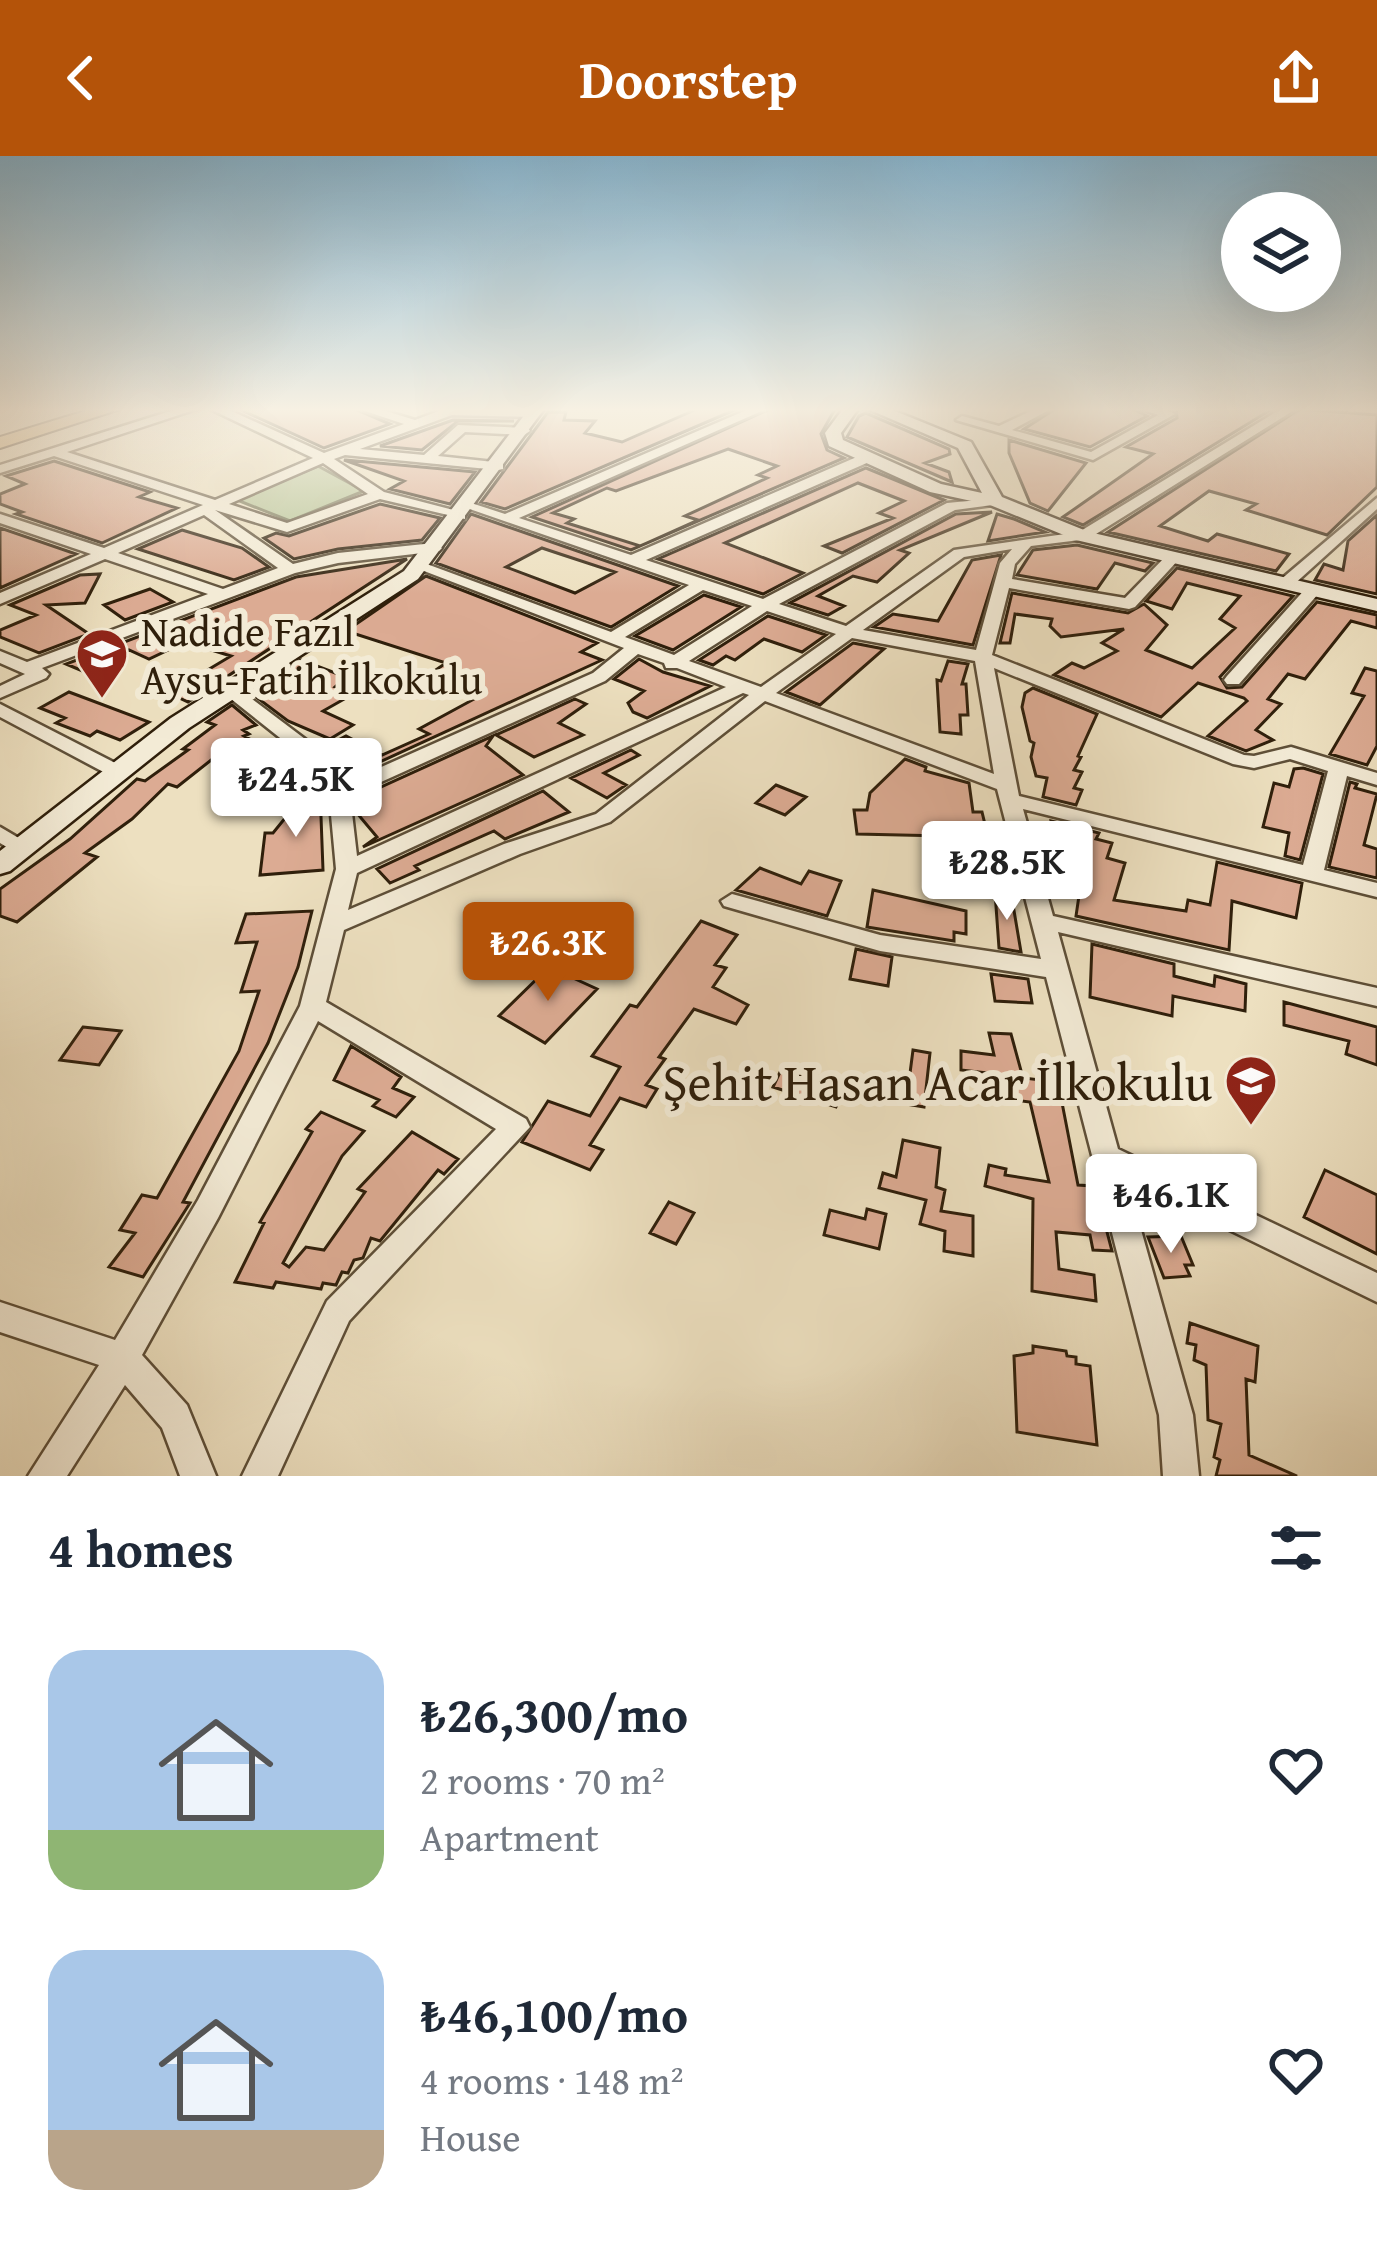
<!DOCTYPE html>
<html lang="en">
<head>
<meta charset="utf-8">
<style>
	body { margin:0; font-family:"Gentium Book Plus",serif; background:#f6f6f7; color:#1f2937; height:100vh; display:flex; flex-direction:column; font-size:45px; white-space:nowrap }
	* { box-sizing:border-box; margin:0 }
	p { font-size:39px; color:#747a83 }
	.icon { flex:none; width:66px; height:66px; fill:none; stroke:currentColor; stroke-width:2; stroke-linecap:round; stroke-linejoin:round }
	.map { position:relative; height:1320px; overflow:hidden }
	.drawer { display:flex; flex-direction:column; background:#fff; flex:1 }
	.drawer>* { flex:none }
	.buttons { position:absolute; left:1221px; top:36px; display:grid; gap:24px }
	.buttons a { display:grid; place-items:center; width:120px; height:120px; border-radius:50%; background:#fff; box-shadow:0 12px 48px #0002; font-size:60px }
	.price { position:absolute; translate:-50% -102px; padding:0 27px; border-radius:12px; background:#fff; color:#222; font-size:39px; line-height:78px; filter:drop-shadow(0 3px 6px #0008) }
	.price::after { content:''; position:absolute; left:50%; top:72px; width:36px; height:27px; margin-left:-18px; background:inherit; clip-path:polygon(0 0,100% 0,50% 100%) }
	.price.active { background:#b45309; color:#fff }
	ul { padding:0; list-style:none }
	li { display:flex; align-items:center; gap:36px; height:300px; padding:0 48px }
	li span { display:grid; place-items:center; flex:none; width:336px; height:240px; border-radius:36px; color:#555 }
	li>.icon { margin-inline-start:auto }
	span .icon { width:144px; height:144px; fill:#fffc; stroke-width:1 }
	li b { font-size:51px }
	h2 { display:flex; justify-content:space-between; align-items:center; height:144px; padding:0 48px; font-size:51px }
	header { display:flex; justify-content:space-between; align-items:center; height:156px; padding:0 48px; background:#b45309; color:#fff; font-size:54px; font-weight:700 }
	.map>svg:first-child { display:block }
	.green { fill:#b5c395; stroke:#727150; stroke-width:3 }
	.building { fill:#dcab93; stroke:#2f1f0b; stroke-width:3; fill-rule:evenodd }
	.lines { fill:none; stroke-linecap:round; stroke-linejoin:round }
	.street-casing { stroke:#5e4f38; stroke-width:5 }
	.secondary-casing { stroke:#2f1f0b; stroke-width:5 }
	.primary-casing { stroke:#2f1f0b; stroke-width:4 }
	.street { fill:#f3ebd6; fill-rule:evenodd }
	.secondary { fill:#f3ebd6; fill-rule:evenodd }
	.primary { fill:#e6c080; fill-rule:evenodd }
	.labels { text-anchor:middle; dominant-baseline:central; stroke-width:12; stroke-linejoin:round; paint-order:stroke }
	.poi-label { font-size:42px; fill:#2f1f0b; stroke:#f3ebd6; text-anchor:start }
	.near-poi-label { font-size:51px; fill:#2f1f0b; stroke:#f3ebd6; text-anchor:end }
</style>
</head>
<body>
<header><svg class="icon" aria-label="back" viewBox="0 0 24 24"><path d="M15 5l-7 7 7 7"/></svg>Doorstep<svg class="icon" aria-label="share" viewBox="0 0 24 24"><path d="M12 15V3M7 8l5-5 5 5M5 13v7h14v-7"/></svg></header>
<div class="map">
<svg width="1377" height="1320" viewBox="0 0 1377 1320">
	<rect width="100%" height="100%" fill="#ede0c0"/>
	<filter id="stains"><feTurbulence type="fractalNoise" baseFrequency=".00167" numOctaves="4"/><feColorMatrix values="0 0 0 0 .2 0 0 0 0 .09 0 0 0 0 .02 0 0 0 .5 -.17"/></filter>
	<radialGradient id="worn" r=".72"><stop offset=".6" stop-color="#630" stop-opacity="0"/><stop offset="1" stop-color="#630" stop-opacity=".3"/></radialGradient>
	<path class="green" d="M 318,310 L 364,335 L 290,365 L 237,344 Z"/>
	<path class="building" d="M 239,253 L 355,253 L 390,268 L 324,292 Z
		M 697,253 L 737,253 L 505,353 L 481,346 L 548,256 L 566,256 L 564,264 L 595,265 L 585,277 L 622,286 Z
		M 770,253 L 835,253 L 821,278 L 827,294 L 844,302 L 631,394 L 532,361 ZM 728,293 L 777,310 L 758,319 L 767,322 L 685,360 L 698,364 L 640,390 L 567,367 L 574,363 L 553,357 L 607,332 L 616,335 Z
		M 1055,253 L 1133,253 L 1147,260 L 1090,291 L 1024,273 Z
		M 1176,253 L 1272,253 L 1083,369 L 1063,361 L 1153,298 L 1126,291 L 1177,262 Z
		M 1300,253 L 1377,259 L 1377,331 L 1327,379 L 1246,354 L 1256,348 L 1209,335 L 1160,370 L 1208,385 L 1217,378 L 1289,398 L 1276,415 L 1108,376 Z
		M 866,257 L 949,293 L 950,298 L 925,307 L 949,316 L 952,326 L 847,281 L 859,260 Z
		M 453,264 L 514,265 L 458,265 L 422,294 L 380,290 Z
		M 1009,284 L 1086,307 L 1048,355 L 1030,347 L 1009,297 Z
		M 344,304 L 346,304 L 475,316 L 450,348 L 390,333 L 404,325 Z
		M 54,305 L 150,336 L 139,341 L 177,352 L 102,387 L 16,358 L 22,356 L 0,348 L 0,338 L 25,328 L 6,320 Z
		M 866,312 L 944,344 L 842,397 L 824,390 L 893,362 L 879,357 L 904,345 L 858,327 L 725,387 L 803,417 L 763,438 L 658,403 Z
		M 380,348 L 440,362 L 422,384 L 338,393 L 294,403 L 264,382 L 276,377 L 289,380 Z
		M 992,356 L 900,394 L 909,397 L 877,426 L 853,420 L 818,440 L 844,450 L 828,459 L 790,447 L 956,358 Z
		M 471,358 L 678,430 L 611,471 L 436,407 ZM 542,392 L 560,398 L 615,416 L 575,437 L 506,411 Z
		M 997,358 L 1014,363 L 1045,376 L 988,385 Z
		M 1377,359 L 1377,438 L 1315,424 L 1324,408 L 1343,414 L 1348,385 Z
		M 0,372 L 76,398 L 0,432 Z
		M 182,374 L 242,392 L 269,411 L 234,424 L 138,393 Z
		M 1077,389 L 1153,407 L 1145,415 L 1115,407 L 1097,433 L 1017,419 L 1033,394 Z
		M 1001,399 L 973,489 L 874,471 L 893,458 L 938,465 L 972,404 Z
		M 407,403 L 188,546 L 169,537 L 231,500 L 185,486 L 149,503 L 129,494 L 85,516 L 66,508 L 296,421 Z
		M 1177,412 L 1293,440 L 1220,521 L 1227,532 L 1242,531 L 1317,446 L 1377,459 L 1377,472 L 1351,465 L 1305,523 L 1288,518 L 1268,543 L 1281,548 L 1256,574 L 1273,584 L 1246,595 L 1208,580 L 1247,545 L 1244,542 L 1198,527 L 1161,561 L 1054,519 L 1072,507 L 1084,512 L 1117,495 L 1102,487 L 1124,473 L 1061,481 L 1050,470 L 1052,463 L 1015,458 L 1010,487 L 1000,487 L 1012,437 L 1128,457 L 1144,448 L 1167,469 L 1146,494 L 1192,512 L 1235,472 L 1220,463 L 1240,440 L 1187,427 L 1172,453 L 1146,445 Z
		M 100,418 L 85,447 L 46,449 L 89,478 L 39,497 L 0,481 L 0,474 L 36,459 L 10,449 L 80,419 Z
		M 426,420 L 597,487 L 581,496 L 602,504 L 347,621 L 344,619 L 359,613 L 323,592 L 346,580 L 382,599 L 429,578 L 419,573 L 476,542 L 427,520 L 446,507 L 346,475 Z
		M 150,433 L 173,446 L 125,464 L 104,449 Z
		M 704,439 L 741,451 L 673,494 L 635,480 Z
		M 768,460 L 826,479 L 802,496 L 764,483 L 735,504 L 726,500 L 713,509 L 699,504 Z
		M 853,487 L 884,493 L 820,549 L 786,536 Z
		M 639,503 L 663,516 L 710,530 L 647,562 L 633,556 L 628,547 L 644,535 L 614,523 Z
		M 301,504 L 346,521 L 335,531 L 353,538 L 323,555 L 353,569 L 330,583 L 288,565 L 251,537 Z
		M 948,505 L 968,508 L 962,528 L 966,528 L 968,559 L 960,559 L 961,578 L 940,576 L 937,524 L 941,525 Z
		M 1365,512 L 1377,515 L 1377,590 L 1367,609 L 1330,598 L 1364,540 L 1352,537 Z
		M 1033,532 L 1097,558 L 1078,600 L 1081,601 L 1074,614 L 1082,616 L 1074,632 L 1082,634 L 1076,649 L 1043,641 L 1047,622 L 1036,620 L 1031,601 L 1034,587 L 1030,585 L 1022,551 L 1025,537 Z
		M 69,536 L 149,566 L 120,584 L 97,575 L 90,580 L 56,567 L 65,562 L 40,552 Z
		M 575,543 L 586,548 L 559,567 L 583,579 L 534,601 L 496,579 Z
		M 232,549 L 256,569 L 243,574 L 249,578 L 244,580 L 275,597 L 258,615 L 215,601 L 177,631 L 168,628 L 132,663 L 85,697 L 97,701 L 17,766 L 0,760 L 0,733 L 70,683 L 137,623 L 145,625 L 188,594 L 183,593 L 215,569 L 207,566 Z
		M 493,580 L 486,590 L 523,619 L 363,691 L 377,681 L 356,656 L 364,649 L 357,642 Z
		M 631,594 L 639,599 L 604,617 L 626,629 L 607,642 L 571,622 Z
		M 905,603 L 926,611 L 925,615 L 969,627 L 973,656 L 982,656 L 988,681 L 857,678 L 854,654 L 867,654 L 870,637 Z
		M 1303,612 L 1323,618 L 1300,704 L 1285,700 L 1289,677 L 1263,671 L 1274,627 L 1289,631 L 1294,613 Z
		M 1350,626 L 1357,628 L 1355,632 L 1377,638 L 1364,689 L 1377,693 L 1377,722 L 1329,711 Z
		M 776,629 L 806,641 L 785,659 L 756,647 Z
		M 320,634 L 323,714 L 260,719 L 265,677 L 273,677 L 303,640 Z
		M 543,635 L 569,656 L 505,683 L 494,675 L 415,710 L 419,714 L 390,727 L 377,713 Z
		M 1051,665 L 1099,677 L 1096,683 L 1112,687 L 1107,702 L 1125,707 L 1114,744 L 1186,755 L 1188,744 L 1210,749 L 1217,706 L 1302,727 L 1296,762 L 1232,745 L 1229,794 L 1076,760 L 1081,726 L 1063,721 L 1066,705 L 1061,704 L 1066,689 L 1054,686 Z
		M 760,712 L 801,728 L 809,715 L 841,725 L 827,760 L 736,734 Z
		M 873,734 L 966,755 L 966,778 L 954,776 L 954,785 L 867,771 Z
		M 995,736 L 1011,737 L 1021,796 L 999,792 Z
		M 312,755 L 298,811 L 268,887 L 183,1046 L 190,1047 L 143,1121 L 109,1111 L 135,1077 L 120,1074 L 142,1039 L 157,1042 L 239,895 L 259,835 L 241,836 L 257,786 L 236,787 L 246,758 Z
		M 701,765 L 737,779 L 715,809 L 726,812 L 713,831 L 748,849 L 736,868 L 694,853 L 659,901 L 665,903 L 646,929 L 657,933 L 646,951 L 620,942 L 590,989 L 603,994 L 590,1014 L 522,986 L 548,945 L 590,960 L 620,911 L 592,900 L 630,849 L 637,851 Z
		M 1092,788 L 1174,808 L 1174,820 L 1214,830 L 1215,820 L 1246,828 L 1245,855 L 1173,840 L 1172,860 L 1090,841 Z
		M 856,793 L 892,801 L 888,830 L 850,823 Z
		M 549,811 L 597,833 L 545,887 L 499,860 Z
		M 991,818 L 1028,823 L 1032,847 L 995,845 Z
		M 1284,846 L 1377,871 L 1377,909 L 1346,898 L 1349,885 L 1284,869 Z
		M 83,871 L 121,875 L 99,909 L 60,904 Z
		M 989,877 L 1011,878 L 1023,922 L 1058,926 L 1078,1029 L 1093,1030 L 1099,1071 L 1106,1072 L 1112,1095 L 1093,1094 L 1090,1079 L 1056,1076 L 1059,1113 L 1094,1119 L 1096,1145 L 1032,1135 L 1033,1043 L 985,1030 L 989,1009 L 1006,1013 L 1005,1019 L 1049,1026 L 1030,946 L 1007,943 L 1006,919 L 961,914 L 961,895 L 994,899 Z
		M 351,890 L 401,921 L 393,932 L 414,941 L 396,961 L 373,950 L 379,944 L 334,924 Z
		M 913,894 L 930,897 L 924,951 L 906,948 Z
		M 781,914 L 843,934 L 836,951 L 773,931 Z
		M 321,956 L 364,975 L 342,1000 L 283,1107 L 289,1111 L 306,1091 L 324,1094 L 365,1036 L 358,1033 L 412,976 L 458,1003 L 444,1018 L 438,1014 L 380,1085 L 371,1082 L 363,1102 L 354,1104 L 348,1117 L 342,1116 L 336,1129 L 323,1127 L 321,1133 L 276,1126 L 273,1132 L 235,1126 L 264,1067 L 260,1066 L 312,976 L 306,973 Z
		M 903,984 L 940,992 L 936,1031 L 945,1034 L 941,1055 L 973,1060 L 973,1100 L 944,1095 L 945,1075 L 920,1068 L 926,1044 L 879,1032 L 883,1017 L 896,1021 Z
		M 1325,1014 L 1377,1039 L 1377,1098 L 1304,1061 Z
		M 669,1046 L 694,1057 L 676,1088 L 650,1077 Z
		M 867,1053 L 886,1058 L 879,1093 L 824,1079 L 830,1054 L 865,1063 Z
		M 1181,1080 L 1193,1109 L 1185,1109 L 1190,1120 L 1164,1122 L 1148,1081 Z
		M 1190,1167 L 1258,1190 L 1255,1226 L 1246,1223 L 1249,1299 L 1297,1320 L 1216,1320 L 1220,1304 L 1214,1301 L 1221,1268 L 1208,1264 L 1206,1209 L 1194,1204 L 1196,1189 L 1187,1187 Z
		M 1033,1190 L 1066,1195 L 1067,1200 L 1076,1201 L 1076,1208 L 1090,1210 L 1097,1289 L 1017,1276 L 1014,1200 L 1033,1197 Z"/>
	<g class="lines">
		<g class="street-casing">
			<path id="street" d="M 177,253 L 197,253 L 67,296 L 215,344 L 313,302 L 210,253 L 227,253 L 324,297 L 404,268 L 359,253 L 379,253 L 415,264 L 444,253 L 535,253 L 541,257 L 535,261 L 452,259 L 360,293 L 424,299 L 458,269 L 528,272 L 530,275 L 524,279 L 465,276 L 438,300 L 503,307 L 503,313 L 498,314 L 345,299 L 334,303 L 384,336 L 465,357 L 465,363 L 380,343 L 287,376 L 215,354 L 293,408 L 338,397 L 434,387 L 442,392 L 439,395 L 338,407 L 295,417 L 42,512 L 49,518 L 46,522 L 0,542 L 0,530 L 25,518 L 0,507 L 0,495 L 27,506 L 208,438 L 105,403 L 0,448 L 0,437 L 91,398 L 0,367 L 0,358 L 104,392 L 203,349 L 54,300 L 0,317 L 0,309 ZM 323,307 L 368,338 L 287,367 L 229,348 ZM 204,359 L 278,412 L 223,433 L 118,397 Z
				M 749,253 L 766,253 L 519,362 L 631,399 L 859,300 L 869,300 L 869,306 L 646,404 L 763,443 L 947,347 L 1000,342 L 1000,348 L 955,354 L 779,448 L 846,470 L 954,394 L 1079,376 L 1281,253 L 1296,253 L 1088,383 L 1031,390 L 1015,408 L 1012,423 L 1125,442 L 1168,398 L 1181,401 L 1135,451 L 1129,453 L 1009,432 L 992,499 L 1244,599 L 1254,600 L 1291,591 L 1377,617 L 1377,629 L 1347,620 L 1324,714 L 1377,727 L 1377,741 L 1023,653 L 1053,760 L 1377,832 L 1377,850 L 1058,776 L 1118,993 L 1377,1117 L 1377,1146 L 1127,1024 L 1193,1259 L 1199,1320 L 1163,1320 L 1159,1259 L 1046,821 L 880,795 L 724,750 L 721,745 L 732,738 L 880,779 L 1041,803 L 997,633 L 765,545 L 610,666 L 520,698 L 344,774 L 326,846 L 526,963 L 530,971 L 349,1165 L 278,1320 L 242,1320 L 327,1145 L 496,973 L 318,865 L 218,1062 L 142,1199 L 187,1249 L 216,1320 L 180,1320 L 162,1272 L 125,1229 L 67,1320 L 28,1320 L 99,1209 L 0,1176 L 0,1146 L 115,1184 L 198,1044 L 300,850 L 336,713 L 329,637 L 299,597 L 221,535 L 224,531 L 236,531 L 313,589 L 343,628 L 593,517 L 624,492 L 411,410 L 419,405 L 424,407 L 611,476 L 689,429 L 461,350 L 468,346 L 505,358 ZM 1012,393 L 1000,407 L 976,494 L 863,474 L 964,401 ZM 703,434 L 752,450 L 674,499 L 625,481 ZM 767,455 L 836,478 L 761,531 L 689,505 ZM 852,482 L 975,505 L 994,618 L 776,537 ZM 638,498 L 664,507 L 666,512 L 677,512 L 726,531 L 357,700 L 350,640 L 605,525 ZM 994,512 L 1233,608 L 1254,612 L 1290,603 L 1328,615 L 1303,709 L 1019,640 ZM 743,537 L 749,539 L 596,658 L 504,688 L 348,754 L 357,717 Z
				M 1035,253 L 1051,253 L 1012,274 L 1091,296 L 1158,259 L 1141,253 L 1165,253 L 1175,258 L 1093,304 L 956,264 L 962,260 L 999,270 Z
				M 1377,342 L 1377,353 L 1291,431 L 1279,431 L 1279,425 Z
				M 1313,429 L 1321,434 L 1319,437 L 1239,528 L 1227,528 L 1224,524 L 1227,520 L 1307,431 Z
				M 0,548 L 125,612 L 128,616 L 118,622 L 111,620 L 0,561 Z
				M 0,671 L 34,691 L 31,696 L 15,696 L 0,687 Z"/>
		</g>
		<g class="secondary-casing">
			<path id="secondary" d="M 529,253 L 544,253 L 418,423 L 189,572 L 10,715 L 0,718 L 0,695 L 171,562 L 404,415 Z
				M 843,253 L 858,253 L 841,277 L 843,284 L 941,328 L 982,337 L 958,292 L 868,253 L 890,253 L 971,286 L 1002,341 L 1089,376 L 1377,443 L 1377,455 L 1076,384 L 990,349 L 930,336 L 829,290 L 825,277 Z"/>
		</g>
		<g class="primary-casing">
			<path id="primary" d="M 92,253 L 120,253 L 0,292 L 0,281 Z"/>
		</g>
		<use href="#street" class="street"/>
		<use href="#secondary" class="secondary"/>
		<use href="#primary" class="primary"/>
	</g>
	<linearGradient id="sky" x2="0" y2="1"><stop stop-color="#88b8d4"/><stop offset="0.58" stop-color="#f7f1e3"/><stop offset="1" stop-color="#f7f1e3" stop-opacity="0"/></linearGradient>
	<rect width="1377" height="438" fill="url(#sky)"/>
	<defs>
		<g id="school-pin" transform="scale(2.7)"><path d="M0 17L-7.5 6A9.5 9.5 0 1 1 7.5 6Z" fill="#8f2418" stroke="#f3ebd6"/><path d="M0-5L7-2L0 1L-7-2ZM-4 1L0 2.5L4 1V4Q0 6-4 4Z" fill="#fff"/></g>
	</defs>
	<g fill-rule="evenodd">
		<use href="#school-pin" x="102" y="498"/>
		<use href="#school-pin" x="1251" y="925"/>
	</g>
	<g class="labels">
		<g class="poi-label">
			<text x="141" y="474">Nadide Fazıl<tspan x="141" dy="48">Aysu-Fatih İlkokulu</tspan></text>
		</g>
		<g class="near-poi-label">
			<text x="1212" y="925">Şehit Hasan Acar İlkokulu</text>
		</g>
	</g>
	<rect width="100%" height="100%" filter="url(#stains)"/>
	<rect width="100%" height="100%" fill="url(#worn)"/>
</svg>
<div class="buttons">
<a><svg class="icon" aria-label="layers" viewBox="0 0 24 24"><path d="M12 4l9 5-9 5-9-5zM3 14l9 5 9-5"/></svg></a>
</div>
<b class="price" style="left:296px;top:684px">₺24.5K</b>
<b class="price" style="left:1007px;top:767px">₺28.5K</b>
<b class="price active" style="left:548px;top:848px">₺26.3K</b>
<b class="price" style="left:1171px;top:1100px">₺46.1K</b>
</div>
<section class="drawer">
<h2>4 homes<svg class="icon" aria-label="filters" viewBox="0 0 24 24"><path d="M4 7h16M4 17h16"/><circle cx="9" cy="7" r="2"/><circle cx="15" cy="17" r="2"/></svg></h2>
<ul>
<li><span style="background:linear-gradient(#a9c7e8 75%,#8fb573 0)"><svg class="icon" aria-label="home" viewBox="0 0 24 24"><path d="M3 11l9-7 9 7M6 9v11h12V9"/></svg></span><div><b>₺26,300/mo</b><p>2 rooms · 70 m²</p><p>Apartment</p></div><svg class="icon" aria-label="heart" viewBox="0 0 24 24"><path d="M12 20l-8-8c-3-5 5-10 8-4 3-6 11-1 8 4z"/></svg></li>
<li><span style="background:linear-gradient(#a9c7e8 75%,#b9a48a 0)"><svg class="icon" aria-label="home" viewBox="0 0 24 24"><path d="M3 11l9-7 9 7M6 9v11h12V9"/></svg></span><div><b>₺46,100/mo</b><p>4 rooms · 148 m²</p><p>House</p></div><svg class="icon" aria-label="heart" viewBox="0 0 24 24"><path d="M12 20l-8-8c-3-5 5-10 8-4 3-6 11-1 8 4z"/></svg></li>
</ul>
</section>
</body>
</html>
